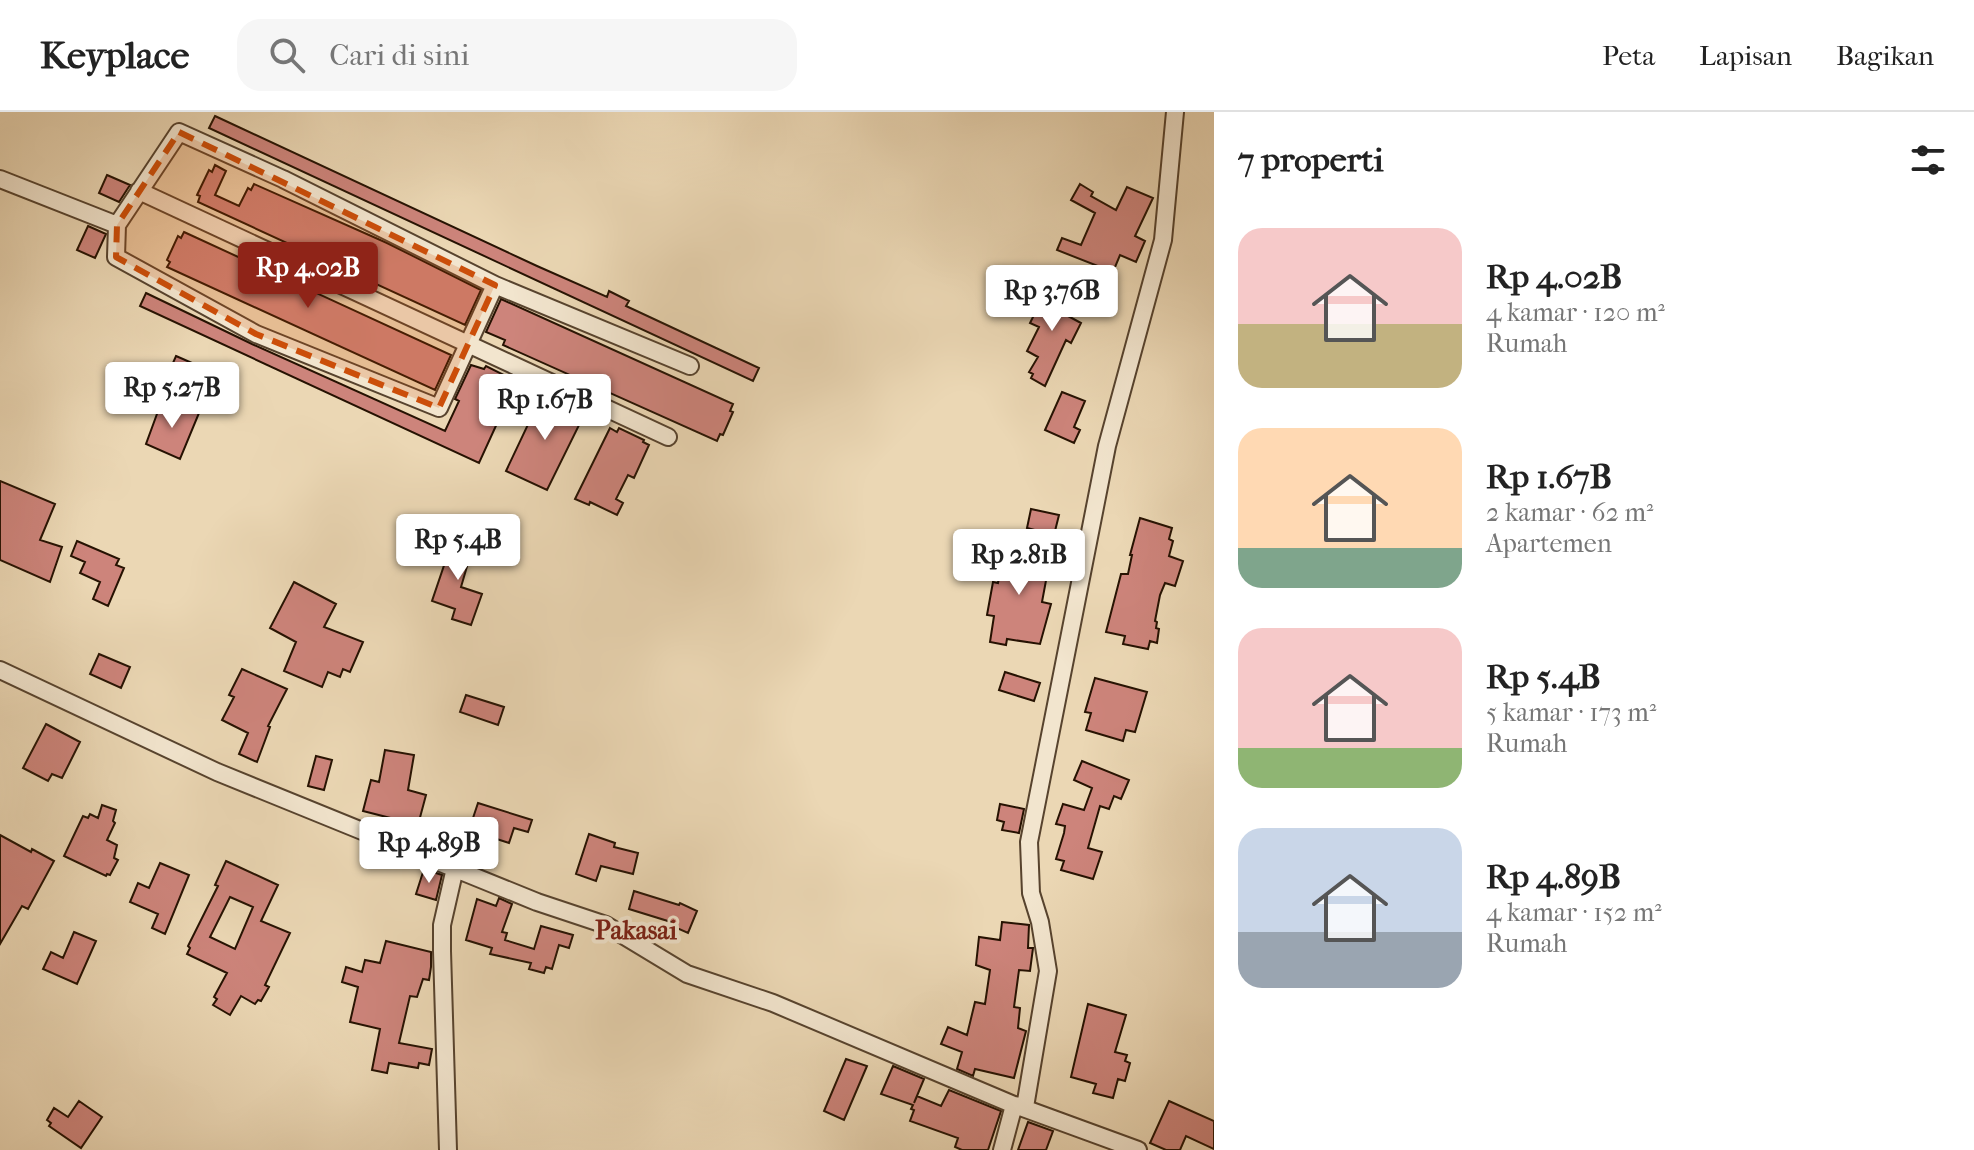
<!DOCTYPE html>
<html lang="id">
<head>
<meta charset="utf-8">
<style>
	body { margin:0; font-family:"IM FELL French Canon",serif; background:#f6f6f6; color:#222; height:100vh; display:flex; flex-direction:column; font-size:30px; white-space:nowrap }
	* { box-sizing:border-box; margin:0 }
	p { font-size:26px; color:#767676 }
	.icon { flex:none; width:44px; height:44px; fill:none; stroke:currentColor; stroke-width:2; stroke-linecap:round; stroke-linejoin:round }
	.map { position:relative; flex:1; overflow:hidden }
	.sheet { display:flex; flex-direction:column; background:#fff; width:760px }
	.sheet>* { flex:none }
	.price { position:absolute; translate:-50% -68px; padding:0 18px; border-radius:8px; background:#fff; color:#222; font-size:26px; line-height:52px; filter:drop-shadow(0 2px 4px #0008) }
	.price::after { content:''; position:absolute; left:50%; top:48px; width:24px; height:18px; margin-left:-12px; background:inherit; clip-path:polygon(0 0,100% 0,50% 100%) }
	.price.current { background:#8f2418; color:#fff }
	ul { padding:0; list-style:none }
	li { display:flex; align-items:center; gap:24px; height:200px; padding:0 24px }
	li span { display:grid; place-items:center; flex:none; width:224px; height:160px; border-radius:24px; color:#555 }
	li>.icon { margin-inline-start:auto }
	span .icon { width:96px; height:96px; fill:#fffc; stroke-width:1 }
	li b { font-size:34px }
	h2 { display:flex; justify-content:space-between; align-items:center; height:96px; padding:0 24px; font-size:34px }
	header { display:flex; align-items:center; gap:48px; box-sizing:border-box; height:112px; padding:0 40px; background:#fff; border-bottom:2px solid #e0e0e0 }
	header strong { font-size:38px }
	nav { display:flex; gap:44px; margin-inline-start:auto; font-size:28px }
	.search { width:560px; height:72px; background:#f6f6f6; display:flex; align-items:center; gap:20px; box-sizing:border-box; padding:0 28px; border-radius:24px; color:#767676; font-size:30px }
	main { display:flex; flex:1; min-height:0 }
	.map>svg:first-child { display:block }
	.building { fill:#cd847b; stroke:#261202; stroke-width:2; fill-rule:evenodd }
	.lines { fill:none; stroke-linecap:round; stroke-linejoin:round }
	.minor-casing { stroke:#57432e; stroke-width:20 }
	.minor { stroke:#f2e5ce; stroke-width:16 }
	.marked { fill:#cb4e0a; fill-opacity:0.2; stroke:#cb4e0a; stroke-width:6; stroke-dasharray:16 10; stroke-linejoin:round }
	.labels { text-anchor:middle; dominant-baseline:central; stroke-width:8; stroke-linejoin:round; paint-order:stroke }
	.quarter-label { font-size:26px; font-weight:bold; fill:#7a1f14; stroke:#f2e5ce }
</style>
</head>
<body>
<header>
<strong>Keyplace</strong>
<div class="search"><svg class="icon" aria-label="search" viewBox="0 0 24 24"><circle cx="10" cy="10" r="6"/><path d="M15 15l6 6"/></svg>Cari di sini</div>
<nav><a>Peta</a><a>Lapisan</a><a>Bagikan</a></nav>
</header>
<main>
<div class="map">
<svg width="1214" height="1038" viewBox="0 0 1214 1038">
	<rect width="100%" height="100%" fill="#ebd7b4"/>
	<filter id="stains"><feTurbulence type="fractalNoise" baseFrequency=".0025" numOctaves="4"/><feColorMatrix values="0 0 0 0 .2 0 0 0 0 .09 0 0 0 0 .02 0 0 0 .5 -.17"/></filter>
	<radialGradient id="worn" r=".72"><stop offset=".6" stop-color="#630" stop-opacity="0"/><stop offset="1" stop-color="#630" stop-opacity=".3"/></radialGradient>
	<path class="building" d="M 215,4 L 537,154 L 607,185 L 609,179 L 629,189 L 626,194 L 759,256 L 753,269 L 209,16 Z
		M 215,53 L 226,59 L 215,83 L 239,94 L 248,76 L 251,78 L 254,72 L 387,131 L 481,178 L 465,213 L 198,90 L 200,84 L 197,83 L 209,58 L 212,60 Z
		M 107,63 L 130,73 L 119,90 L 99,81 Z
		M 1080,72 L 1093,80 L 1091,84 L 1116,98 L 1127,75 L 1153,86 L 1135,124 L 1145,129 L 1136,150 L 1120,143 L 1113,160 L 1057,138 L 1062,126 L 1081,133 L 1095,101 L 1071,88 Z
		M 88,114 L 106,122 L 95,146 L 77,138 Z
		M 184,120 L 451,243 L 435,278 L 167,155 L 170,150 L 167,148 L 178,124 L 181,126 Z
		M 1062,175 L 1079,184 L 1068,204 L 1081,211 L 1071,231 L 1066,228 L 1045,274 L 1031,266 L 1033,262 L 1029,260 L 1038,245 L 1027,239 L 1039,215 L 1030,211 L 1042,187 L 1052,192 Z
		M 146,181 L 252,232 L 445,319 L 459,289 L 455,287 L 471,253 L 484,257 L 486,254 L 510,266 L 509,269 L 515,272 L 479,351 L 140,194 Z
		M 501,187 L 733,292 L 730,299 L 733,300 L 723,323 L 720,322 L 717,329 L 503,233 L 505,228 L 486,220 Z
		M 176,244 L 199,254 L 190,277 L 166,267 Z
		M 1062,280 L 1085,289 L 1074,315 L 1080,318 L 1074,331 L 1045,318 Z
		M 541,285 L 549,288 L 550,285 L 584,303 L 547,378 L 506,359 Z
		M 161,291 L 178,298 L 180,293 L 199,301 L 180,347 L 146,332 Z
		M 610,316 L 617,320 L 619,316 L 644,328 L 643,330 L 649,333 L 634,366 L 628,363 L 616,387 L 623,391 L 617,403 L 590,390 L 589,393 L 575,387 Z
		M 0,369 L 55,392 L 40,428 L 62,435 L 50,470 L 0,448 Z
		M 1031,397 L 1059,403 L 1054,423 L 1027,416 Z
		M 1140,406 L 1172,416 L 1169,427 L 1173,429 L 1169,444 L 1183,449 L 1175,474 L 1165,471 L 1160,483 L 1155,509 L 1157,510 L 1156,516 L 1159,517 L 1157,531 L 1150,529 L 1148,537 L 1123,532 L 1125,524 L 1106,520 L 1121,462 L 1128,462 L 1132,443 L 1130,443 Z
		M 455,421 L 475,427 L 461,475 L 482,482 L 471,513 L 452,507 L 455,497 L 432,489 Z
		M 1007,426 L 1028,430 L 1025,442 L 1050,447 L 1042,490 L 1051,492 L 1040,532 L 1007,527 L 1006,533 L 990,530 L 994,504 L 987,503 L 993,470 L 998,471 Z
		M 77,429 L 119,447 L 116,453 L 124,456 L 108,494 L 93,487 L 100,470 L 80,461 L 85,450 L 71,444 Z
		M 294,470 L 336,492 L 324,515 L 363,530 L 350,560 L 343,557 L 340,565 L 328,560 L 322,575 L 284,559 L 296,530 L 270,516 Z
		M 99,542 L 130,555 L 121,576 L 90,562 Z
		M 242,557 L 287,577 L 268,614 L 270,615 L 257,650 L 239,642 L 248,621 L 222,608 L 234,585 L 229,583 Z
		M 1005,560 L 1040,571 L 1034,589 L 999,578 Z
		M 1095,566 L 1147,580 L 1135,620 L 1126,618 L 1123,629 L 1086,618 L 1091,601 L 1085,600 Z
		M 466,583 L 504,595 L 498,613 L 460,600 Z
		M 46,612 L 80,630 L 62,666 L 52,662 L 48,669 L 23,656 Z
		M 385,638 L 414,643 L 408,678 L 426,683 L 418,713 L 363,699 L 371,668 L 379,670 Z
		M 316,644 L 332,648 L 324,678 L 308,674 Z
		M 1082,649 L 1129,668 L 1121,687 L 1114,684 L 1109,697 L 1100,694 L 1088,736 L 1102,740 L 1093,767 L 1061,758 L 1064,749 L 1056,747 L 1064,721 L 1065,714 L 1056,712 L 1063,692 L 1084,698 L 1092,676 L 1074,668 Z
		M 478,691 L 532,708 L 528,720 L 514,716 L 509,731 L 469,718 Z
		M 1000,692 L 1024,697 L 1019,721 L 1002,718 L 1004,710 L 997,708 Z
		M 102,693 L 116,698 L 113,709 L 115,711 L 107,728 L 117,733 L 114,746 L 118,748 L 110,763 L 107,762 L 106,764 L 64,744 L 83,704 L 88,706 L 90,702 L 98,706 Z
		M 589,722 L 615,731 L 614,735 L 638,741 L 633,762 L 601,754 L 596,769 L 576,762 Z
		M 0,723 L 31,740 L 32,737 L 54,749 L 28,797 L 22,794 L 0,832 Z
		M 226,749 L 278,773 L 261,809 L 290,821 L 265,873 L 269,875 L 261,889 L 258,888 L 255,892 L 241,884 L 230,903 L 213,893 L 217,887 L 214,885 L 227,861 L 187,842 L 190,836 L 188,834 L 218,774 L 215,773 ZM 230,785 L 253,795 L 235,837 L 210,825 Z
		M 160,751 L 189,763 L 165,822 L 152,816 L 158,802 L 130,790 L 138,771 L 149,776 Z
		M 424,757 L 442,763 L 436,788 L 416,782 Z
		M 634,779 L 679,793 L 680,791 L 697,799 L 688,821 L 670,813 L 671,810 L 629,797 Z
		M 499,786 L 512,792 L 502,820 L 507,821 L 505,828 L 534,837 L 541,814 L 573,823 L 569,836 L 559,833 L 552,857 L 546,855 L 544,861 L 529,857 L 531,851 L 490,842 L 492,836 L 466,828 L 477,787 L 496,794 Z
		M 1002,810 L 1029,813 L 1028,836 L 1033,836 L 1030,859 L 1019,858 L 1014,895 L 1020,896 L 1018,916 L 1026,919 L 1014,966 L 975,957 L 973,964 L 957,957 L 962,940 L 941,932 L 948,915 L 967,923 L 975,890 L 985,892 L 990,858 L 976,853 L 979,825 L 1000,828 Z
		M 74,820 L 96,829 L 77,872 L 43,857 L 51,840 L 63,846 Z
		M 386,829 L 431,840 L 431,855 L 429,868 L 423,867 L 417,885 L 410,884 L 399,931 L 432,937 L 429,953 L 419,951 L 418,956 L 389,951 L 387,961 L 372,958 L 380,917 L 350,910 L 358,875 L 342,870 L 346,855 L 362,860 L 365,848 L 380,851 Z
		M 1088,892 L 1126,903 L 1115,940 L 1127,943 L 1125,949 L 1130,951 L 1125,969 L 1118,967 L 1113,986 L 1093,981 L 1096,972 L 1071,965 Z
		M 846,947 L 867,954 L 844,1008 L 824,999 Z
		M 893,954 L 924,967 L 914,991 L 917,984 L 941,994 L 949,978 L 1001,999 L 988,1038 L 962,1038 L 955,1035 L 958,1026 L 910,1009 L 914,998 L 911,997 L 913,993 L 881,982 Z
		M 79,989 L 102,1005 L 81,1036 L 49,1014 L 51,1011 L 47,1008 L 54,996 L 68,1005 Z
		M 1169,989 L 1214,1009 L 1214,1037 L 1186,1024 L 1180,1038 L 1166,1038 L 1150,1031 Z
		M 1028,1010 L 1053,1019 L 1046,1038 L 1018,1038 Z"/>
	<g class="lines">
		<g class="minor-casing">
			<path id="minor" d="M 179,20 L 283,67 L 495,173 L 439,296 L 256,222 L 116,145 L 117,113 Z
				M 0,67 L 117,113
				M 139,79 L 668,325
				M 495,173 L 690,254
				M 0,558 L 217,660 L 537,790 L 606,813 L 687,862 L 773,891 L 1014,993 L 1002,1038
				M 1015,993 L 1138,1038
				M 1025,995 L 1048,859 L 1040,810 L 1031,781 L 1029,730 L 1107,334 L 1163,128 L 1175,0
				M 448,1038 L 442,839 L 442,813 L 455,756"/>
		</g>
		<use href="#minor" class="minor"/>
	</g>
	<path class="marked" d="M 179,20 L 495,173 L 439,296 L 256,222 L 116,145 L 117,113 Z"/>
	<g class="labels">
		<g class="quarter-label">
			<text x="636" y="818">Pakasai</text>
		</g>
	</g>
	<rect width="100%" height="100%" filter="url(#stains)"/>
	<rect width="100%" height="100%" fill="url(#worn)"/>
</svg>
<b class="price current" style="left:308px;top:198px">Rp 4.02B</b>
<b class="price" style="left:1052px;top:221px">Rp 3.76B</b>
<b class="price" style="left:172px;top:318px">Rp 5.27B</b>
<b class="price" style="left:545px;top:330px">Rp 1.67B</b>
<b class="price" style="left:458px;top:470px">Rp 5.4B</b>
<b class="price" style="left:1019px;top:485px">Rp 2.81B</b>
<b class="price" style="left:429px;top:773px">Rp 4.89B</b>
</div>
<section class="sheet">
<h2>7 properti<svg class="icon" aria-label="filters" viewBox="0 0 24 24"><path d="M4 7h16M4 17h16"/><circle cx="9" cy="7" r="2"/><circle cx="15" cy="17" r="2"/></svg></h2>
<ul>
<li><span style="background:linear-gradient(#f6c9c9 60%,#c2b280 0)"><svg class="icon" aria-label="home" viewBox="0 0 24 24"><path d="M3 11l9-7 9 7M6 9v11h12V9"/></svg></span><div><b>Rp 4.02B</b><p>4 kamar · 120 m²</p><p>Rumah</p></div></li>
<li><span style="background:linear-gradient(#ffd9b3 75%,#7fa58c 0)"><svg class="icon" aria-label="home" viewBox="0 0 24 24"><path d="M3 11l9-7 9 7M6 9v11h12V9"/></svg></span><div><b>Rp 1.67B</b><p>2 kamar · 62 m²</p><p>Apartemen</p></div></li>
<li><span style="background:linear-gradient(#f6c9c9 75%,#8fb573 0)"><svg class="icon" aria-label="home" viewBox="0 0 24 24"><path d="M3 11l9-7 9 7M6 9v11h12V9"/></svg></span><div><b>Rp 5.4B</b><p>5 kamar · 173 m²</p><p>Rumah</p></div></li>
<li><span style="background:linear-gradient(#c9d6e8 65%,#9aa5b1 0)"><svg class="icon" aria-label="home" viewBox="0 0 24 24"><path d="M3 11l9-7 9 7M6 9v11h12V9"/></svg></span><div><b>Rp 4.89B</b><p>4 kamar · 152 m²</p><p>Rumah</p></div></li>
</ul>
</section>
</main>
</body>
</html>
